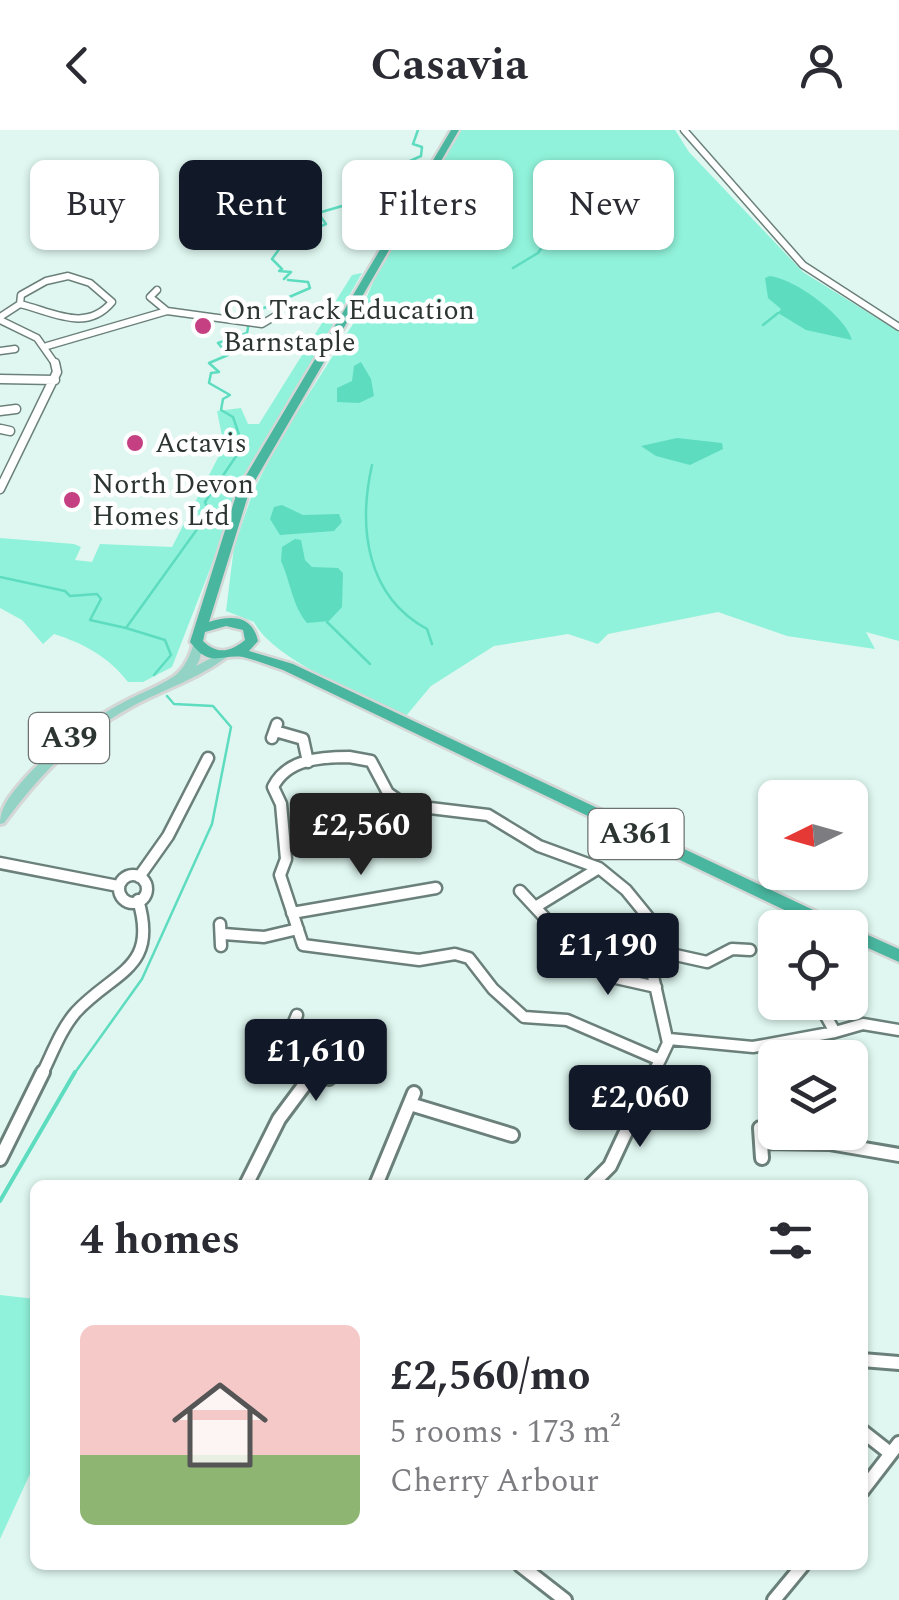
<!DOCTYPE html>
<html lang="en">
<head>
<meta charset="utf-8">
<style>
	body { margin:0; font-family:Spectral,serif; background:#f7f7f7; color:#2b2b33; height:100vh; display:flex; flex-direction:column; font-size:38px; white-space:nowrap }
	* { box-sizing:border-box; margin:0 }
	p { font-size:32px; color:#7c7c81 }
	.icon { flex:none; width:55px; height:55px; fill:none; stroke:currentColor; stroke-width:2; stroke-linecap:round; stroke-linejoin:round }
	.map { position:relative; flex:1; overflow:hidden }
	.side { position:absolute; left:30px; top:1050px; width:838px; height:390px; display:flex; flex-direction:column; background:#fff; border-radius:15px; box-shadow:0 2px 8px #0004 }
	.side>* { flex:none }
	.banner { position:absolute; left:30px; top:30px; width:840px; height:90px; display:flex; gap:20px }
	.needle { width:65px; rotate:265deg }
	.controls { position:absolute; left:758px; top:650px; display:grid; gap:20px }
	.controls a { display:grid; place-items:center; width:110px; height:110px; border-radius:15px; background:#fff; box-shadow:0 2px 8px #0004; font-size:50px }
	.price { position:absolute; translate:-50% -85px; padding:0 22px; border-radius:10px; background:#111827; color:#fff; font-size:32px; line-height:65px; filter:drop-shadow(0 2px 5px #0008) }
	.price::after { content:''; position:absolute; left:50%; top:60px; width:30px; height:22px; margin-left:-15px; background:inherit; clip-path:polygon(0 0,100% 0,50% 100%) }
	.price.on { background:#222; color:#fff }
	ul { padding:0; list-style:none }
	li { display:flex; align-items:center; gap:30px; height:250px; padding:0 50px }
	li+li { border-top:2px solid #e1e1e2 }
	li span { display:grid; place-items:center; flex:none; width:280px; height:200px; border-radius:15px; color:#555 }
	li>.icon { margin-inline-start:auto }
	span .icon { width:120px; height:120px; fill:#fffc; stroke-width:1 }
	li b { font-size:42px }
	h2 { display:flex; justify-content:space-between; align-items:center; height:120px; padding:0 50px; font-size:42px }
	.pill { padding:0 35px; border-radius:15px; background:#fff; box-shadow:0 2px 8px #0004; font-size:35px; line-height:90px }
	.pill.on { background:#111827; color:#fff }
	header { display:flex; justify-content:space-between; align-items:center; height:130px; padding:0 50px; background:#fff; font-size:45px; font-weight:700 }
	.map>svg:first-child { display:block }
	.green { fill:#90f2da }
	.water { fill:#5ddcc0 }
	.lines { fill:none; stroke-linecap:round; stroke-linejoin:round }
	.stream-far1 { stroke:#5ddcc0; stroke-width:2.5 }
	.stream { stroke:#5ddcc0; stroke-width:4 }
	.minor-far3-casing { stroke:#6b807a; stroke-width:9 }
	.minor-far2-casing { stroke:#6b807a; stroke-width:11 }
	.minor-far1-casing { stroke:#6b807a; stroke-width:15 }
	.minor-casing { stroke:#6b807a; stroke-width:18 }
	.major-casing { stroke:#d5d7d6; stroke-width:6 }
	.highway-casing { stroke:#d5d7d6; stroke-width:5 }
	.minor-far3 { stroke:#fff; stroke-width:6 }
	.minor-far2 { stroke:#fff; stroke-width:8 }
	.minor-far1 { stroke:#fff; stroke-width:10 }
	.minor { stroke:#fff; stroke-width:12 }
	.major { fill:#92d3c5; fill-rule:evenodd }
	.highway { fill:#49b69f; fill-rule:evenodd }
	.poi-dot { fill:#c54082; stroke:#fff; stroke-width:4 }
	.labels { text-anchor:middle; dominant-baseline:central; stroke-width:9; stroke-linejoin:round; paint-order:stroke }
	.far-poi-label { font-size:28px; fill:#2c3532; stroke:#fff; text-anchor:start }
	.shield { fill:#fff; stroke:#6b7270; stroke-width:2.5 }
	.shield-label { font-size:30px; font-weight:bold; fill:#2c3532 }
</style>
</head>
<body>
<header><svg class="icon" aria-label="back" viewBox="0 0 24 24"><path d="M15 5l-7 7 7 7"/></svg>Casavia<svg class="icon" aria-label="person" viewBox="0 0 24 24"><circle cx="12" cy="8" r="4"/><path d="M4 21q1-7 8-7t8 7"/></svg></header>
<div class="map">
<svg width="899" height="1470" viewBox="0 0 899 1470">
	<rect width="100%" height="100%" fill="#dff7f0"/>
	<path class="green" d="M 461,0 L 675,0 L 689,22 L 803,142 L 899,202 L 899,511 L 866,502 L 875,519 L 787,506 L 718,482 L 608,504 L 598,514 L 568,504 L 494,516 L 431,556 L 405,587 C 366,566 273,530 254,492 L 226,481 L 234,417 L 253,362 L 277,314 L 360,183 L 377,143 Z
		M 362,143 L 245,349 L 172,537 L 143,552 L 128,552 C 109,527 83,513 54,504 L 43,514 L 22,490 L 0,478 L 0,408 L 74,414 L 81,417 L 75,430 L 92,432 L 100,414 L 172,417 L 224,316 L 217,281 L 241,278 L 248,294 L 259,294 L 352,145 Z
		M 0,1165 L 35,1169 L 35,1333 L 0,1409 Z"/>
	<path class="water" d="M 770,146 C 795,149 846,186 852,210 L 806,200 L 778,183 L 781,179 L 768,168 L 765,148 Z
		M 361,232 L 371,249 L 374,266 L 359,273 L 337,272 L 337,258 L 352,251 L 354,236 Z
		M 677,308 L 722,313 L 723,319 L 690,335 L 656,326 L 641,316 Z
		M 282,375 L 303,385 L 339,384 L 342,392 L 334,401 L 280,405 L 270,389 L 274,377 Z
		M 295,409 L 301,410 L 305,430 L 312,437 L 338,438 L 343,443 L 342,477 L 329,491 L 307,493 C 292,475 290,450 281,431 L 282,417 Z"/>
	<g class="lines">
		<path class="stream-far1" d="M 513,138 L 538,123 L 560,90
			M 284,149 L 291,142 L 279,141 L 282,139 L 272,129 L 285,111 L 326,94 L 318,83 L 363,70 L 357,65 L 361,58 L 350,55 L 355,44 L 388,41 L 421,26 L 422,17 L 413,14 L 418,0
			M 763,195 L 778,183
			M 372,335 C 358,397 366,466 427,499 L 432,514
			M 0,447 L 65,461 L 70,466 L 97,464 L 101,469 L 90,490 L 126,498
			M 327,492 L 370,534
			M 154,545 L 171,525 L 165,510 L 126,498 L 203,391 L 200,388 L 209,382 L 205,372 L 243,316 L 233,287 L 221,280 L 223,269 L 230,265 L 209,253 L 211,243 L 219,242 L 209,233 L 228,225 L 218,213 L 247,203 L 250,187 L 257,181 L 310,158 L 308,152 L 288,150
			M 74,944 L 142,849 L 212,694 L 231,597 L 213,576 L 174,574 L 167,566"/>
		<path class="stream" d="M 0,1071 L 75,942"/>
		<g class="minor-far3-casing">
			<path id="minor-far3" d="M 684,0 L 803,135 L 899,197
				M 68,146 L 90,153 L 112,172 C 86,203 53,182 20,174 L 21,165 L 46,151 Z
				M 157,160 L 150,167 L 167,181
				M 0,187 L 20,174
				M 0,190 L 37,208 L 56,235
				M 47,216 L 167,181 L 262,194 L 277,185
				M 0,221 L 15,219"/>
		</g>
		<g class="minor-far2-casing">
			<path id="minor-far2" d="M 0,249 L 55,250
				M 0,281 L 16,279
				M 1,299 L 10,301
				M 0,359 L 57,242 L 55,233"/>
		</g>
		<g class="minor-far1-casing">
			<path id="minor-far1" d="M 275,601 L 303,609 L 308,632
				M 272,608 L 277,594
				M 349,627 L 371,631 L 388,663 L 405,675 L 488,685 L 539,716 L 599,738 L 626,760 L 666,809 L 653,846 L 668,913 L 660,930 L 567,890 L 524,887 L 493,859 L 469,828 L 455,824 L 419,830 L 303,815 L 280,745 L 286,729 L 281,674 L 273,657 C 287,629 320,627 349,627 Z
				M 0,733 L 118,756
				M119 759a14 14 0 1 1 28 0a14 14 0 1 1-28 0Z
				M 139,747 L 168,706 L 208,628
				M 520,761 L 546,789
				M 537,776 L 599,738
				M 292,783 L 436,758
				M 220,794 L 221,816
				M 224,804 L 264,807 L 298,799
				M 662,822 L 707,832 L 732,819 L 750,820
				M 581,829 L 616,848 L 656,857
				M 818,872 L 835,902 L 863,894 L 899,900
				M 297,885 L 281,923 L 312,944
				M 669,909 L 753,917 L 835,902
				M 314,942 L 320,944
				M 42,944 C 52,924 61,899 76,882 C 114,841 159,839 138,770
				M 653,944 L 660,930"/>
		</g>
		<g class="minor-casing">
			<path id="minor" d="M 314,942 L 329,948
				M 410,974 L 512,1005
				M 760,998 L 762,1028
				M 762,1012 L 829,1013 L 899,1025
				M 0,1029 L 43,942
				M 246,1055 L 279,989 L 314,942
				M 376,1055 L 414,963
				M 591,1055 L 610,1036 L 654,942
				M 862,1230 L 899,1233
				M 862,1301 L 890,1323
				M 862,1361 L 899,1313
				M 520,1435 L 565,1470
				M 774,1470 L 803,1435"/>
		</g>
		<g class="major-casing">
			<path id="major" d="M 198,513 L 203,516 L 199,531 L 196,536 L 219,524 L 223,523 L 228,526 C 200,548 162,560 131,577 C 76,607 41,643 4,693 L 0,694 C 0,676 13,662 25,648 C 54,617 86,592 124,572 C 140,563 158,557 173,547 C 182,541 189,529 193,516 Z"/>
		</g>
		<g class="highway-casing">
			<path id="highway" d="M 451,0 L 459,0 L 250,359 L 209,492 C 232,485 252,485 258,511 L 249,521 L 293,534 L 843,794 L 845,798 L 822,798 L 283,540 C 270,536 256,530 243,527 C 219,524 211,539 190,512 L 238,359 ZM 226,496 L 243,500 L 245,510 C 231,522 217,525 203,511 L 205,502 Z
				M 850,797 L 899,819 L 899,832 L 850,810 Z"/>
		</g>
		<use href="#minor-far3" class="minor-far3"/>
		<use href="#minor-far2" class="minor-far2"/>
		<use href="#minor-far1" class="minor-far1"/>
		<use href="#minor" class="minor"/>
		<use href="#major" class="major"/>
		<use href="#highway" class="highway"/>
	</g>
	<g class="poi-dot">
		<circle cx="203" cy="196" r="10"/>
		<circle cx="135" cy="313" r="10"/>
		<circle cx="72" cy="370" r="10"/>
	</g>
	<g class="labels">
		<g class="far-poi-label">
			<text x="223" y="180">On Track Education<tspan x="223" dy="32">Barnstaple</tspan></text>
			<text x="155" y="313">Actavis</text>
			<text x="92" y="354">North Devon<tspan x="92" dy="32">Homes Ltd</tspan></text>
		</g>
		<g class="shield">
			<rect x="29" y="583" width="80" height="50" rx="8"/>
			<rect x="588.5" y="679" width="95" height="50" rx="8"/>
		</g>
		<g class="shield-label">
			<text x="69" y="608">A39</text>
			<text x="636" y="704">A361</text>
		</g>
	</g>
</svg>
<div class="controls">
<a><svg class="needle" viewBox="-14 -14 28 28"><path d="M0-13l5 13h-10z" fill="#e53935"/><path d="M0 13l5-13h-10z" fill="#7c7c81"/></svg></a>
<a><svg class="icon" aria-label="locate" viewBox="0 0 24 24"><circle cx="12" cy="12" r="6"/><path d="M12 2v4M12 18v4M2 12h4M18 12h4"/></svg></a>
<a><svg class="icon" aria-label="layers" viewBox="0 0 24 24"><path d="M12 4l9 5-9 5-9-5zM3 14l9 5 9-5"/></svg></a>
</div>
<b class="price on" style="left:361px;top:748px">£2,560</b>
<b class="price" style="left:608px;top:868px">£1,190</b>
<b class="price" style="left:316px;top:974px">£1,610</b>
<b class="price" style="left:640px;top:1020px">£2,060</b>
<div class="banner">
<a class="pill">Buy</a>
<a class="pill on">Rent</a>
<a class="pill">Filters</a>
<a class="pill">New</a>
</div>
<section class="side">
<h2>4 homes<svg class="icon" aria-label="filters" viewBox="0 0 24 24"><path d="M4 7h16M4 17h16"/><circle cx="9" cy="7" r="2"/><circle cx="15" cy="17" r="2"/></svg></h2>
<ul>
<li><span style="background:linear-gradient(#f6c9c9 65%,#8fb573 0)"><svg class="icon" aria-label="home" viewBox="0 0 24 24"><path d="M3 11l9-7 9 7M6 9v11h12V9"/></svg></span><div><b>£2,560/mo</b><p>5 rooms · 173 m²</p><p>Cherry Arbour</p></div></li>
</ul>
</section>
</div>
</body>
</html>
